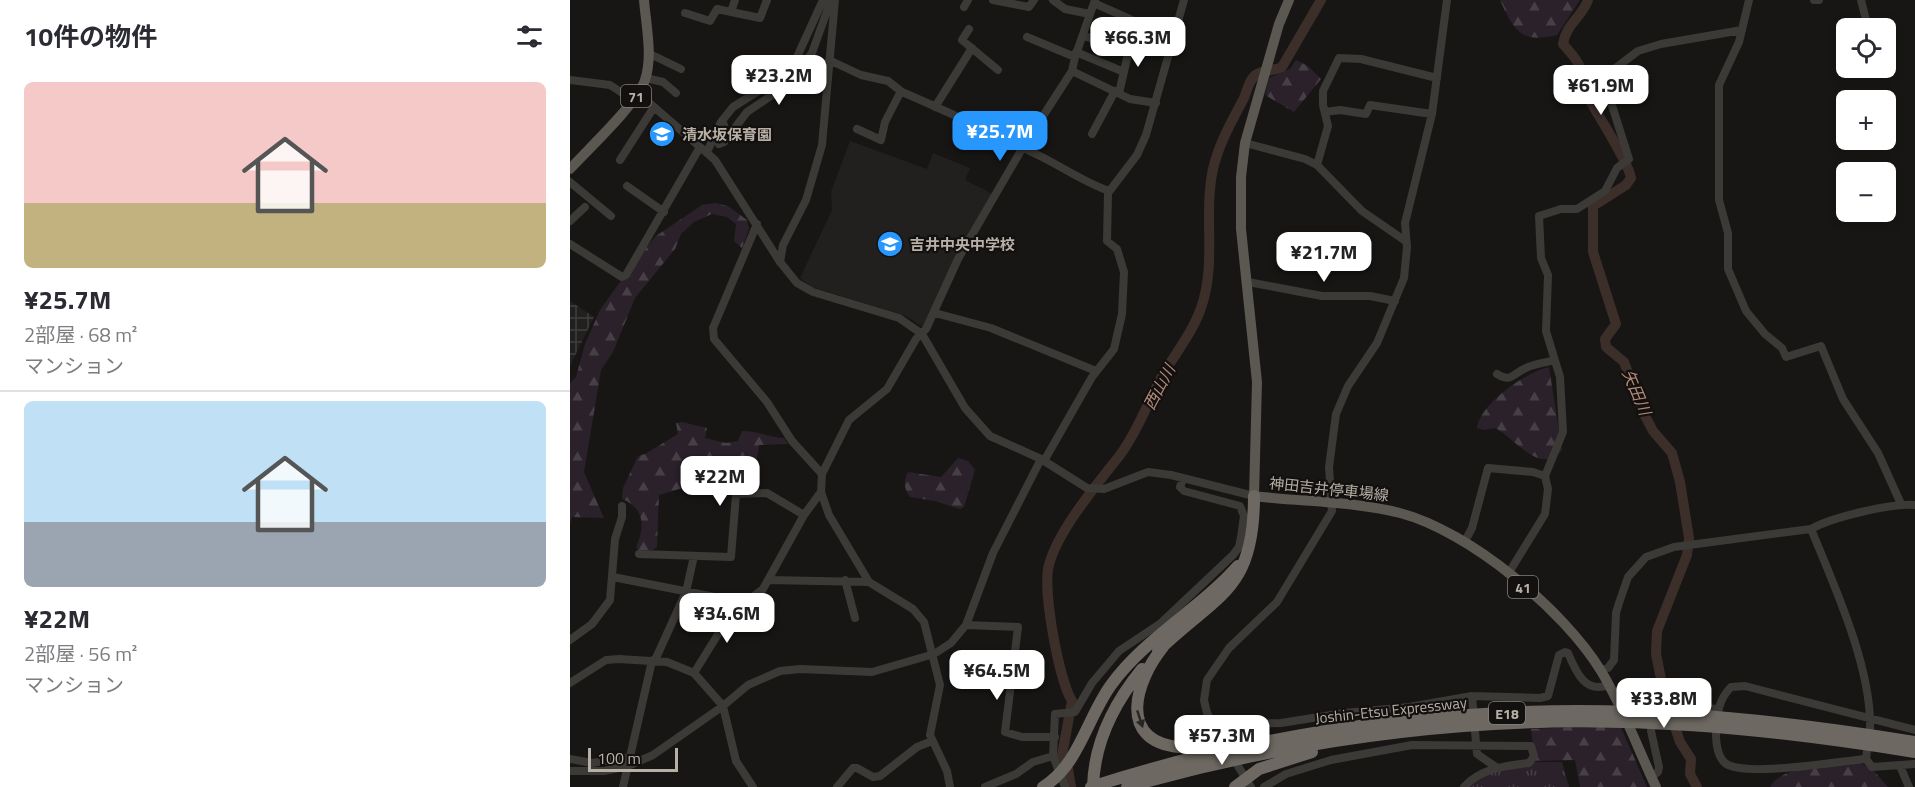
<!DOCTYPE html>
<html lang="ja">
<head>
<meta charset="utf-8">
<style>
	body { margin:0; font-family:"Titillium Web","Noto Sans JP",sans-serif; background:#f7f7f7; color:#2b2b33; height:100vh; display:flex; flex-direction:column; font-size:22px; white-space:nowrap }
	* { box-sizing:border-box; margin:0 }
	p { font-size:20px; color:#7c7c81 }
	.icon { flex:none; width:33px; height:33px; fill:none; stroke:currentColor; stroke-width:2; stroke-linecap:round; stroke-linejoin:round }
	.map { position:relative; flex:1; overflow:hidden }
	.panel { display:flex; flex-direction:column; background:#fff; width:570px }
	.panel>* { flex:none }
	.controls { position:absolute; left:1266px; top:18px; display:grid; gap:12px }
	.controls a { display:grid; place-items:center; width:60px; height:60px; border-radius:9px; background:#fff; box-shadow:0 3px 9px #0003; font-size:30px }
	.scale { position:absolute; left:18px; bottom:15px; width:90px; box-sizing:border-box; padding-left:6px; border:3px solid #b8afa6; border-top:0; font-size:16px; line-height:21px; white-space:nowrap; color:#b8afa6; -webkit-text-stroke:4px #121110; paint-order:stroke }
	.price { position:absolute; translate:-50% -51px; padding:0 14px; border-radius:12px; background:#fff; color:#222; font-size:20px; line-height:39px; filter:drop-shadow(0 2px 3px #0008) }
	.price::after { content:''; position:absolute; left:50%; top:36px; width:18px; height:14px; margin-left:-9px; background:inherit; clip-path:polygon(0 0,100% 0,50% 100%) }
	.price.selected { background:#2796fd; color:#fff }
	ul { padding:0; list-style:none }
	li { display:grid; align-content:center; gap:12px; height:318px; padding:0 24px }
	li+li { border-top:2px solid #e1e1e2 }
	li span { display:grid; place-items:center; height:186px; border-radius:9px; color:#555 }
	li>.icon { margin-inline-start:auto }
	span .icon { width:108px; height:108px; fill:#fffc; stroke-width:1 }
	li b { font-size:26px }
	h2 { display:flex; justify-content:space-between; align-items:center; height:72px; padding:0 24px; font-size:26px }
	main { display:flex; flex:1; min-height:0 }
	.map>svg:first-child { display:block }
	.built { fill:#21201e }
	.industrial { fill:url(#industrial-grid) }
	.grass { fill:url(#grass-tufts) }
	.forest { fill:url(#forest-firs) }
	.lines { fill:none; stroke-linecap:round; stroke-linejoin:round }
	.river { stroke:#3c2f2a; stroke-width:10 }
	.minor { stroke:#3c3a36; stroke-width:8 }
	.major { stroke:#5b5751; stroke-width:10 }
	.highway { stroke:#6d6861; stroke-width:12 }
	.oneway { fill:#292724 }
	.labels { text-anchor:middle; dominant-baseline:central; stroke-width:4.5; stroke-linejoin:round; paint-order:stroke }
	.shield { fill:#121110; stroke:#868079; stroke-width:1.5 }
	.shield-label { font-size:14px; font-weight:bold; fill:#b8afa6 }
	.poi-label { font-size:15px; font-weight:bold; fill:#b8afa6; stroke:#121110; text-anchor:start }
	.street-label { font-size:15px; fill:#b8afa6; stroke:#121110 }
	.water-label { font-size:16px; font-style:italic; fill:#b58b7a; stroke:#121110 }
</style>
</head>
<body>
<main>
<section class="panel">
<h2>10件の物件<svg class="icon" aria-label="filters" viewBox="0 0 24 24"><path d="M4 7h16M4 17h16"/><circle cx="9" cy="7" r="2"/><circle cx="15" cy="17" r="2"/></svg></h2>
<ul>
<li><span style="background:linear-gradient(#f6c9c9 65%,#c2b280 0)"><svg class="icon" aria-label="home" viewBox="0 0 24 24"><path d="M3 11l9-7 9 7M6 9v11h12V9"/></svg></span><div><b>¥25.7M</b><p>2部屋 · 68 m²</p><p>マンション</p></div></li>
<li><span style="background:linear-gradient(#bfe0f5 65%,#9aa5b1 0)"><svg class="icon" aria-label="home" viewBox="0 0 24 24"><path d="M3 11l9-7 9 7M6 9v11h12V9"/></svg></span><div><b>¥22M</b><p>2部屋 · 56 m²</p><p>マンション</p></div></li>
</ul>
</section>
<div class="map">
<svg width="1345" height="787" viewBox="0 0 1345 787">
	<defs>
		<pattern id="industrial-grid" width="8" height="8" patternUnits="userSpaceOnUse" patternTransform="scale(1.5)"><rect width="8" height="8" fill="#21201e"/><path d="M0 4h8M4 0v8" fill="none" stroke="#3f3e3c"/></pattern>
		<pattern id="grass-tufts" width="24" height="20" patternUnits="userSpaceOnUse" patternTransform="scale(1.5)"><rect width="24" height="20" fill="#2a212a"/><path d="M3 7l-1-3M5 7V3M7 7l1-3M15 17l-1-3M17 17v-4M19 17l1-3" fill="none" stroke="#473f46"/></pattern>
		<pattern id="forest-firs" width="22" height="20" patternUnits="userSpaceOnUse" patternTransform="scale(1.5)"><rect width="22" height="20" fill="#2a212a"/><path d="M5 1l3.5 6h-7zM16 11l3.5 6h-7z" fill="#473f46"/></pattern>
	</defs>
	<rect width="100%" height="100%" fill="#171615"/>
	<path class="built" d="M 280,141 L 357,169 L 363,153 L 400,168 L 395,180 L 425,195 L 354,328 L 336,316 L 242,287 L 230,278 L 262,210 L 261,192 Z"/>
	<path class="industrial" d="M 0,301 L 24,317 L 0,366 Z"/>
	<path class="grass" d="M 963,762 L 992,762 L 999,787 L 897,787 L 927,769 Z"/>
	<path class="forest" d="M 930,0 L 1010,0 L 987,35 C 951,44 944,31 930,0 Z
		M 726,60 L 738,66 L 751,79 L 724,112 L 695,95 L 699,78 L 720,69 Z
		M 145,203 L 158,206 L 177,220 L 179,229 L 172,248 L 164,241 L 166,224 L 157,217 L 142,214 L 124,222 L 111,234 L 105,249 L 65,298 L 43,352 L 31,370 L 14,472 L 34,518 L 2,517 L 0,524 L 0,383 L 6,377 L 15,344 L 30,310 L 50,282 L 58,278 L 77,246 L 86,236 L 132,205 Z
		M 979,367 L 992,450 C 971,477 945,438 925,428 L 914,430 L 907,428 C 910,404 956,372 979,367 Z
		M 112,422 L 137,428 L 135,438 L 156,443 L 168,441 L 172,431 C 187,431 199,437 214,438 L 218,444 L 189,445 L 186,465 L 161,468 L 159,480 L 133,482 L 89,495 L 87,547 L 83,550 L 68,550 L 66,547 C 75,528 75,508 52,499 L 53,488 L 68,456 L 75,454 L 108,434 L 106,423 Z
		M 388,458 L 398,461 L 405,470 L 394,507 L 390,509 L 365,501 L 340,497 C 334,489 333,481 338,472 L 371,477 Z
		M 1050,725 L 1077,787 L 1010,787 L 1005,760 L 965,761 L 961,729 Z
		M 1290,763 L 1303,770 L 1318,787 L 1200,787 C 1212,764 1267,765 1290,763 Z"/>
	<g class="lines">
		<path class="river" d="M 1018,0 C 1012,17 996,24 993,44 C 999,51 1009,61 1011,70 C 1014,80 1013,88 1018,97 C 1027,114 1059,163 1061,178 L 1056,185 L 1023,206 L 1023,252 L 1046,324 L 1035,339 L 1036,347 L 1054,362 L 1073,412 L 1083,431 L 1102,453 L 1110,482 L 1119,538 L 1117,555 L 1087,631 L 1086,654 L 1094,694 L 1110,742 L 1121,759 L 1120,774 L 1127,787
			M 501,787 L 498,769 L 492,755 L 502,701 C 489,680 472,589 479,565 C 488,530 528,483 550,455 C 569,430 579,398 595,371 C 608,350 623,331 631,308 C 647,263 633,215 643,169 C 649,143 662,121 674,98 C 677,91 679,79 687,74 C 694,70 704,71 712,67 L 751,0"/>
		<path class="minor" d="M 423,0 L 459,7 L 464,0
			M 483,0 L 495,9 L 520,14
			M 1179,0 L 1169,42 L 1149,85 L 1149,200 L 1158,233 L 1158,269 L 1176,311 L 1195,334 L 1212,348 L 1216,357 L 1251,346 L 1273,399 L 1308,453 L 1331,504
			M 1244,0 L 1249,0
			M 1291,0 L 1298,28
			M 524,3 L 564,21
			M 394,7 L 398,0
			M 161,12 L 165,0
			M 115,13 L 140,21 L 147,9 L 190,18 L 197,0
			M 399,29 L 392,40 L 428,70
			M 514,36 L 559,51
			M 457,37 L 505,57
			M 506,52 L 554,72
			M 78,53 L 111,69
			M 259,60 L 291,75 L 318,81 L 332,92 C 379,112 425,134 470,156 C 494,168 514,182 539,191
			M 502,71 L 560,99 L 586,103
			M 76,78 L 93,82 L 106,93
			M 0,80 L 40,85 L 63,100
			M 68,93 L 145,160 L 210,262 L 227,283 L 243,292 L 329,318 L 352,334 L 395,408 L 420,436 L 471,459 L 517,488 L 534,489 L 578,472 L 601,475 L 684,496
			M 549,93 L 562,37
			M 365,107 L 402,48
			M 755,112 L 770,110 L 796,114 L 800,105 L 862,114
			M 152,121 L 154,125 L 148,139 L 149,144 L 154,142 L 177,112 L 211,89 L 225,75 L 242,53 L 261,0
			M 287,129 L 311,140 L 315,122 L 331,91
			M 522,134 L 545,91
			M 675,143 L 735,159 L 747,165 L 792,211 L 834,240
			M 137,152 L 151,122 L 163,107 L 201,83 L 227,57 L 253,0
			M 50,160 L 84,107
			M 747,165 L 758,126 L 753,105 L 753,91 L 769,58 L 791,59 L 867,78
			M 0,182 L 41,216
			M 57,186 L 94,212
			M 0,221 L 15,207
			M 187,224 L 143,328 L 144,339 L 197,402 L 222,441 L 252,474 L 251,492 L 259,515 L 299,582 L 343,609 L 354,622 L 370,685 L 360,735 L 377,771 L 380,787
			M 0,244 L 52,277 L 56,275 L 130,147
			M 210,262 L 213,245 L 236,200 L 252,145 L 265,0
			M 678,282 L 752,296 L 800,296 L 825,301
			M 365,313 L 421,328 L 526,371
			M 927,374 C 942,383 942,374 956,368 C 964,364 975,363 984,360
			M 474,461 L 522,377 L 544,349 L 552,314 L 554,272 L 547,249 L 537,241 L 538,193 L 567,155 L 576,135 L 614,0
			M 252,474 L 279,420 L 317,389 L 346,339 L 356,329 L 388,259 L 453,147 L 502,71 L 505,57 L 525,0
			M 1241,529 C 1264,585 1302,668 1300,729
			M 895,541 L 902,528 L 918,468 L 963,472 L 975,476
			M 69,554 L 161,557 L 166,494 L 197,493 L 234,515
			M 938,574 L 975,514 L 978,489 L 975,476 L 993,432 L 990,377 L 976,331 L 978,275 L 971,258 L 969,216 L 991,209 L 1007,209 L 1035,191 L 1047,168 L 1059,159 L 1039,96 L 1043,70 L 1068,51 L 1091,44 L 1172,30
			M 43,577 L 175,603 L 193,589 L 234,515 L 251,492
			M 198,580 L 299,582
			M 275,580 L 285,618
			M 396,625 L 448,627 L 435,732 L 452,737 L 485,737
			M 0,640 L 22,624 L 40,600 L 45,539 L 52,517 L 52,506
			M 1031,670 L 1038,668 L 1044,660 L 1046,613 L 1049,603 L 1058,577 L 1076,557 L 1104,547 L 1241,529 C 1262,517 1322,503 1345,505
			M 124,673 L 150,631 L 175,603
			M 0,683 L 36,660 L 49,659 L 97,662 L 124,673 L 153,706 L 166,761 L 183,787
			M 902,696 L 907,754 L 926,767
			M 643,724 L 711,723 L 774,713 L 839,707 L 902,696 L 970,698 L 978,696 L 989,655 L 995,652 L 998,653 C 1006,672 1015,694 1039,685
			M 656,747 L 637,713 L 634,700 L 637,680 L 659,648 L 707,602 L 762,511 L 759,467 L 766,414 L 778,386 L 807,343 L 834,278 L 837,247 L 835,223 L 862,114 L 877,0
			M 1297,751 L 1296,759 L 1302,767 L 1345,764
			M 483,756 L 495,787
			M 663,758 L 681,787
			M 0,759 L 22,763 L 61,757
			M 1296,759 C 1269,761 1174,778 1155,763 C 1147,756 1146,744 1146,733 C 1147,715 1148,700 1161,687 L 1175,686 L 1345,730
			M 1330,766 L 1339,787
			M 0,771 L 34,771 L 58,766 L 83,755 L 153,706 L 178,685 L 210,671 L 230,669 L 302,672 L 364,654 L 381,643 L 396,625 L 423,553 L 471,459
			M 1081,777 L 1088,772 L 1089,767 L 1081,731 L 1084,709 L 1101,701 L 1124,707 L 1147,709
			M 53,787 L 82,661 L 86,658 L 116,592 L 124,556
			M 267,787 L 283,768 L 287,768 L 303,777 L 310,776 L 347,747 L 362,741
			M 415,787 L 446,774 L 463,762 L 483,756 L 485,714 L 505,712 L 522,683 L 549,651 L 591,623 L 663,555 L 669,547 L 671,537 L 674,516 L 670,506 L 614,491 L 610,487 L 613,479
			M 694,787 L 716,774 L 761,760 L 842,745 L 961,746 L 964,756 L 959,763 C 936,766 911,768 894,787"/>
		<path class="major" d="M 719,0 L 709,24 L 675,143 L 671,177 L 671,229 L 687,382 L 684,496 C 733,502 783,501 830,513 C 899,531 994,610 1031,671 C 1053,707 1068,749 1086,787
			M 0,169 C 19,148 67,104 75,80 C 83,56 76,25 74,0"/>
		<path class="highway" d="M 593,647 C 566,680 546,741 609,747 C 627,748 647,744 665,741
			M 588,651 C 648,593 684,592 684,496
			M 473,787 C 509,765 517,718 541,685 C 575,638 630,609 668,566
			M 521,787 C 713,725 919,701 1120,715 C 1195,720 1270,730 1345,742
			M 523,787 C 524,743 545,702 572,669
			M 557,787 C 739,735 930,712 1119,725 C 1195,730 1270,740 1345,752
			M 665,787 L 689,769 L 742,752"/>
	</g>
	<defs><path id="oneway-solid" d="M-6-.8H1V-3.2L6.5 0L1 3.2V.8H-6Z" transform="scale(1.5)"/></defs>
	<use class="oneway" href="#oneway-solid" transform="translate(570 719) rotate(72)"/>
	<defs>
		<g id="school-disc" transform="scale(1.35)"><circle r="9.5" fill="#2796fd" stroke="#121110"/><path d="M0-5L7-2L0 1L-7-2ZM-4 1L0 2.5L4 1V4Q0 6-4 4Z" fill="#fff"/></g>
	</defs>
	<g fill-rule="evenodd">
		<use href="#school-disc" x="92" y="134"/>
		<use href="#school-disc" x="320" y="244"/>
	</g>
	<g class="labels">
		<g class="shield">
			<rect x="51" y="85" width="30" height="22" rx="4.5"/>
			<rect x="938" y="576" width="30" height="22" rx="4.5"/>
			<rect x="919" y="702" width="36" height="22" rx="4.5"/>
		</g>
		<g class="shield-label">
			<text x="66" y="96">71</text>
			<text x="953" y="587">41</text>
			<text x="937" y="713">E18</text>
		</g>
		<g class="poi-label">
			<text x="112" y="134">清水坂保育園</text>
			<text x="340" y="244">吉井中央中学校</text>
		</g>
		<g class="street-label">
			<text transform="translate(759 489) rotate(6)">神田吉井停車場線</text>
			<text transform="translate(821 710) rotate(-6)">Joshin-Etsu Expressway</text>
		</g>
		<g class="water-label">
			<text transform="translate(589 387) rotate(-62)">西山川</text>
			<text transform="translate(1067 392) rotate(67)">矢田川</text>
		</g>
	</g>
</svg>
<div class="controls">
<a><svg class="icon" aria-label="locate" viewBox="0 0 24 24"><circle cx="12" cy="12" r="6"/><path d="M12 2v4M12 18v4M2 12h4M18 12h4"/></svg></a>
<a>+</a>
<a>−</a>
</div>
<div class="scale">100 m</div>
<b class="price" style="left:568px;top:68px">¥66.3M</b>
<b class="price" style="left:209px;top:106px">¥23.2M</b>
<b class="price" style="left:1031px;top:116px">¥61.9M</b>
<b class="price selected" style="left:430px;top:162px">¥25.7M</b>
<b class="price" style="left:754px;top:283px">¥21.7M</b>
<b class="price" style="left:150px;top:507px">¥22M</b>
<b class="price" style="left:157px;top:644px">¥34.6M</b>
<b class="price" style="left:427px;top:701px">¥64.5M</b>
<b class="price" style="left:1094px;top:729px">¥33.8M</b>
<b class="price" style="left:652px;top:766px">¥57.3M</b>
</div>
</main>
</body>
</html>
